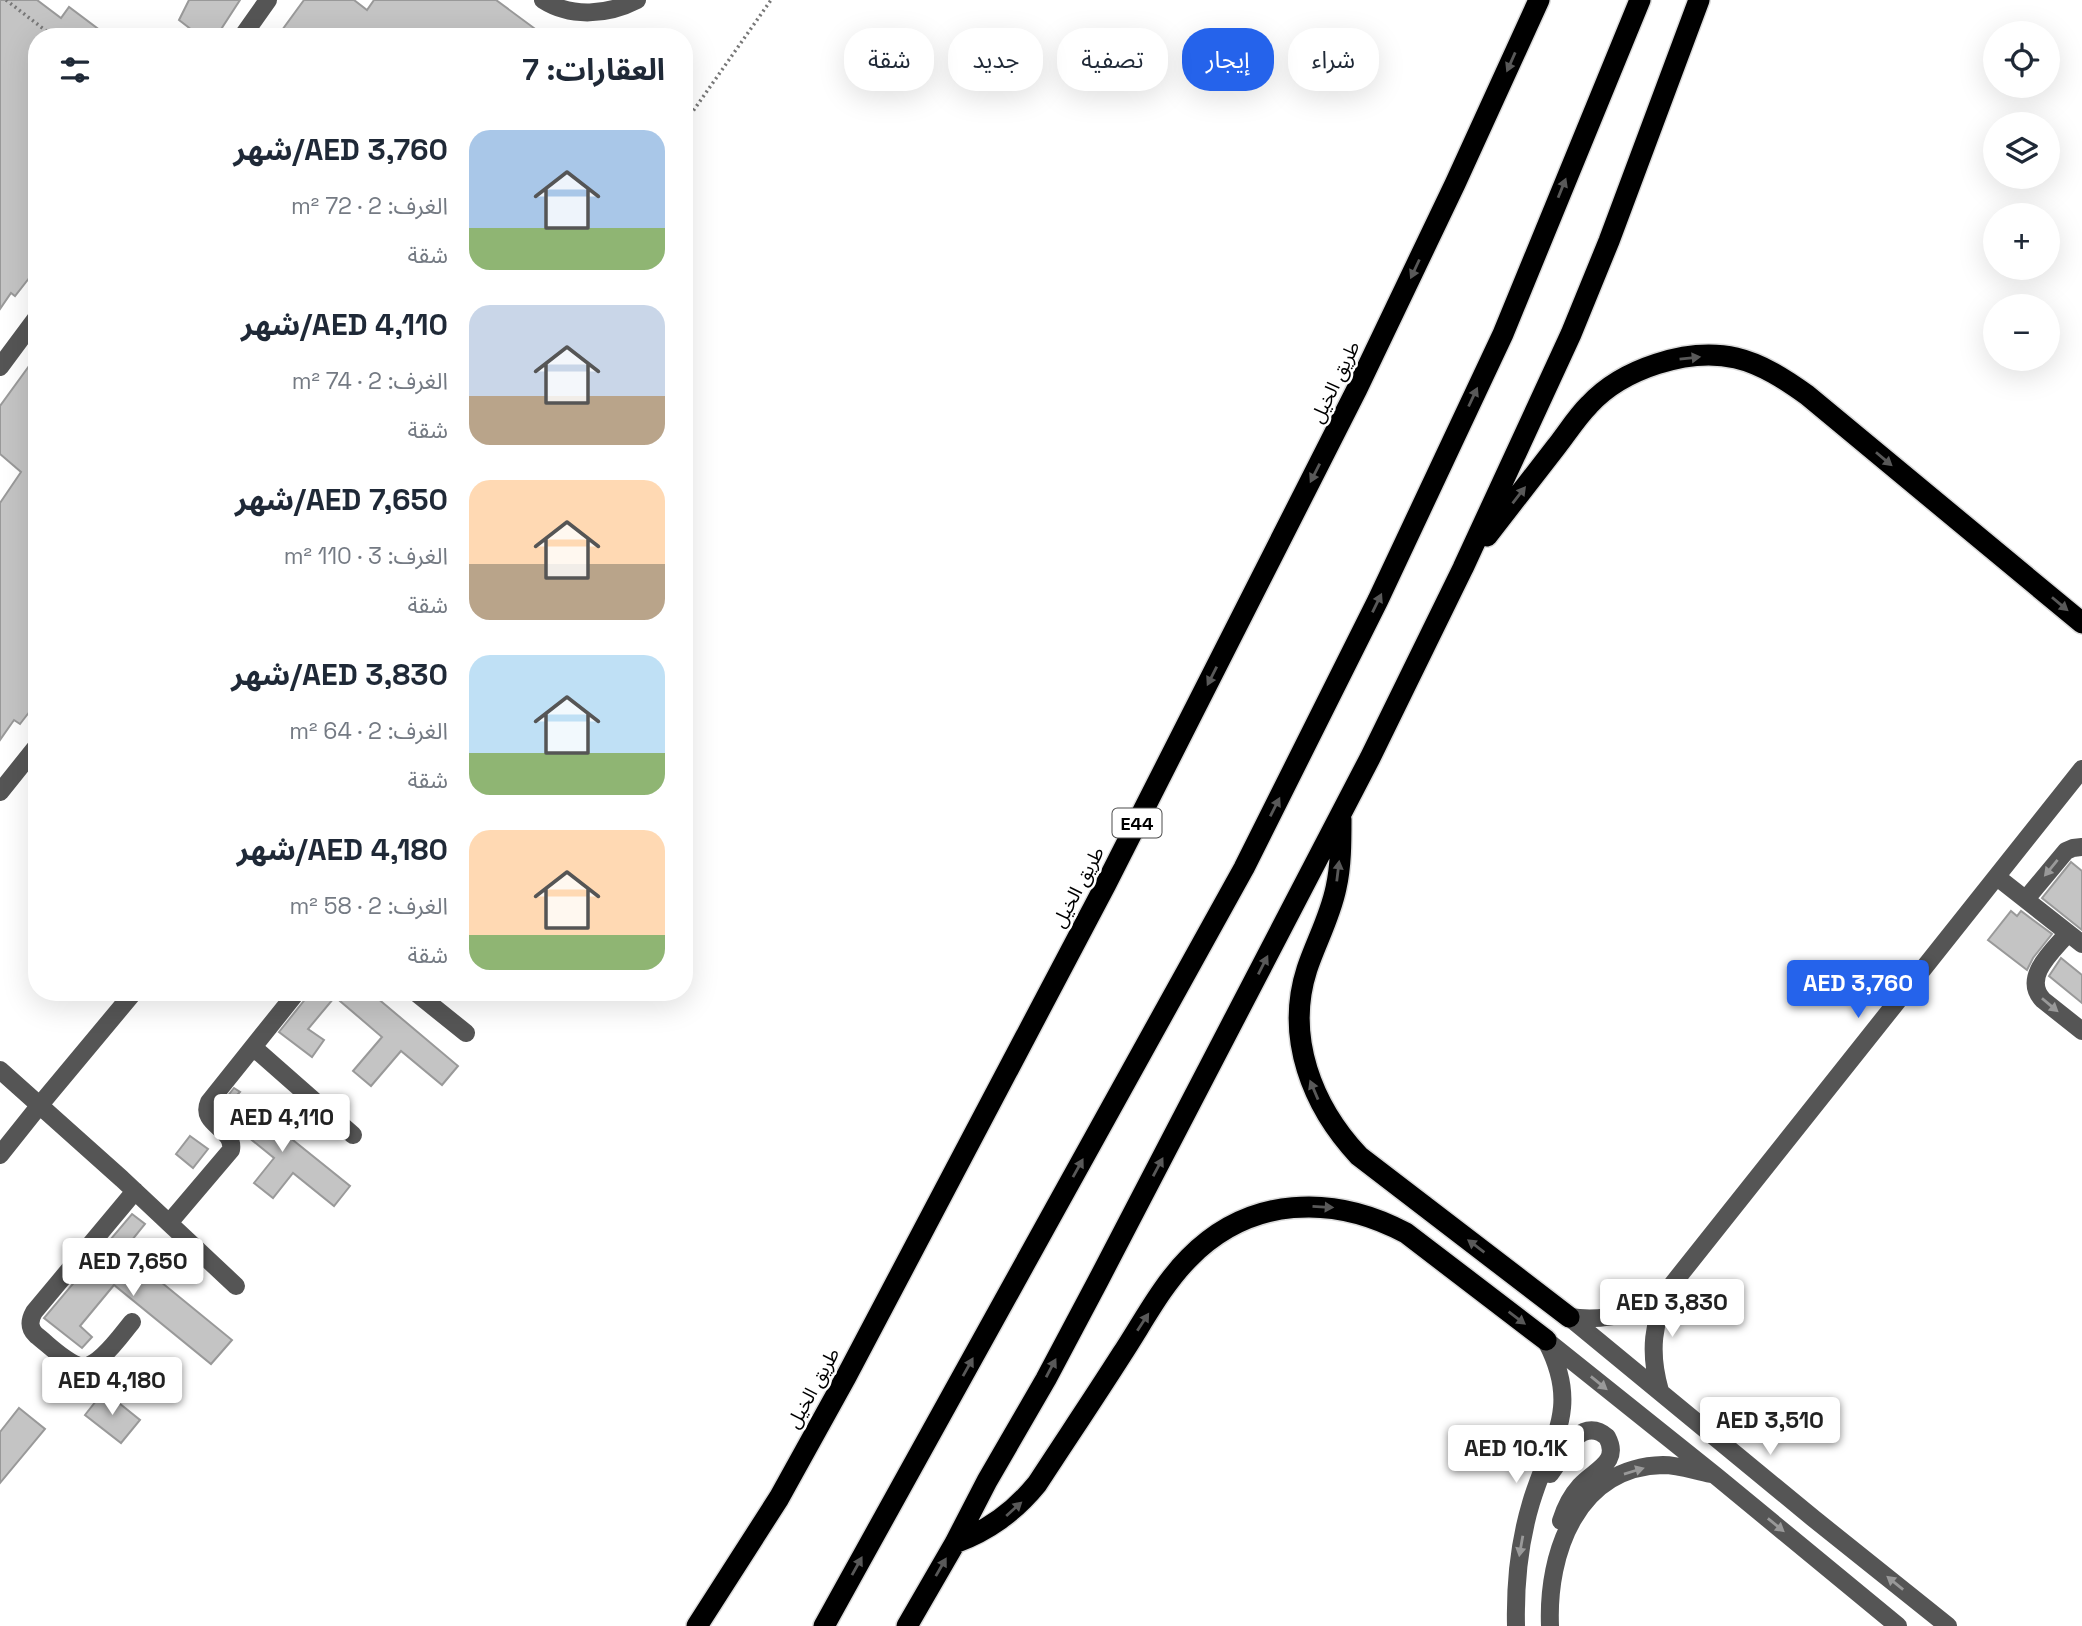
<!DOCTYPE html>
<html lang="ar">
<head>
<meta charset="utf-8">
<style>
	body { margin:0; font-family:"Space Grotesk","Noto Sans Arabic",sans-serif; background:#f6f6f7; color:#1f2937; direction:rtl; height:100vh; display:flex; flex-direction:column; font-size:26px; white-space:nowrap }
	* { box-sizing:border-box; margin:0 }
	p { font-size:23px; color:#747a83 }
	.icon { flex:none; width:38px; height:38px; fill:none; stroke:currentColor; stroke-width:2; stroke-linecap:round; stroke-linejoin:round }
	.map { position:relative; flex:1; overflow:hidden; direction:ltr }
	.side { position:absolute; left:28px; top:28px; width:665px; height:973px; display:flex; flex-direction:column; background:#fff; border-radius:28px; box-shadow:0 7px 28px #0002; direction:rtl }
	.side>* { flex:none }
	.guide { position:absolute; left:714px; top:28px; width:665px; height:63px; direction:rtl; display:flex; gap:14px }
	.buttons { position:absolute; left:1983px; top:21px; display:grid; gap:14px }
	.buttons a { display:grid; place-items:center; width:77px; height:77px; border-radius:50%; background:#fff; box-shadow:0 7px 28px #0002; font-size:35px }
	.price { position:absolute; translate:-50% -60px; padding:0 16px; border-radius:7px; background:#fff; color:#222; font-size:23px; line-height:46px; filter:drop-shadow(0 2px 4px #0008) }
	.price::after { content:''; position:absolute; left:50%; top:42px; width:21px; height:16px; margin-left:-10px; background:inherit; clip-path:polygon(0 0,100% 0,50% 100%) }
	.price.selected { background:#2563eb; color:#fff }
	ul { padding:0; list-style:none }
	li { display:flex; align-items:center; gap:21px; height:175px; padding:0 28px }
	li span { display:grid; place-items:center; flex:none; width:196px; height:140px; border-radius:21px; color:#555 }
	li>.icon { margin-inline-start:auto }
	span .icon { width:84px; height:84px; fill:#fffc; stroke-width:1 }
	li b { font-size:30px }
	h2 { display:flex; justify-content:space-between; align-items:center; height:84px; padding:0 28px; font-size:30px }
	.chip { padding:0 24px; border-radius:28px; background:#fff; box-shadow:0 7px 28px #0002; font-size:24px; line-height:63px }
	.chip.selected { background:#2563eb; color:#fff }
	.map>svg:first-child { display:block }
	.building { fill:#c4c4c4; stroke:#999; stroke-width:2 }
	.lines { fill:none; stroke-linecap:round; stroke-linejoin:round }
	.highway-casing { stroke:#dbdbdb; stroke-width:24 }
	.path { stroke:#777; stroke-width:3.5; stroke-dasharray:2 3.5; stroke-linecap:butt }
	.minor { stroke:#555; stroke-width:18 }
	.highway { stroke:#000; stroke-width:21 }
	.oneway { fill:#595959 }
	.oneway2 { fill:#999 }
	.labels { text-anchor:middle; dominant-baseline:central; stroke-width:5; stroke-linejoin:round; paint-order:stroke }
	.shield { fill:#fff; stroke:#4c4c4c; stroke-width:2 }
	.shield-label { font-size:18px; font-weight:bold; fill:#000 }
	.street-label { font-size:19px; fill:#000; stroke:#fff }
</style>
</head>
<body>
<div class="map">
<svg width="2082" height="1626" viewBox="0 0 2082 1626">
	<rect width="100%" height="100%" fill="#fff"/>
	<path class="building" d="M 0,0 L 37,0 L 61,18 L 69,7 L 109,37 L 37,37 L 37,268 L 15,296 L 11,293 L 0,309 Z
		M 189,0 L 240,0 L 216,37 L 201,37 L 179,20 Z
		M 304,0 L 354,0 L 367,10 L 374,0 L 496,0 L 546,37 L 277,37 Z
		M 37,355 L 37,702 L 20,724 L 14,720 L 0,740 L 0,503 L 21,472 L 0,454 L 0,406 Z
		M 2071,862 L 2082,871 L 2082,930 L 2042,898 Z
		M 2011,911 L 2017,916 L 2021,911 L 2052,934 L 2033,958 L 2027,970 L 1988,940 Z
		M 2061,958 L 2082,975 L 2082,1003 L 2049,976 Z
		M 311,992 L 339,992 L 308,1029 L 324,1040 L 312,1057 L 279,1032 Z
		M 347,992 L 370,992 L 458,1066 L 442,1085 L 401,1051 L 371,1086 L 353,1071 L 382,1037 L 340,1001 Z
		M 234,1088 L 240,1092 L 237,1095 L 350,1186 L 334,1206 L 293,1173 L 273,1198 L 254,1183 L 274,1158 L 231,1123 L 234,1119 L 219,1107 Z
		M 190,1136 L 208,1149 L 193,1168 L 176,1154 Z
		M 132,1214 L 145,1224 L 123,1251 L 232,1340 L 211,1364 L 114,1285 L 80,1326 L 92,1337 L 82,1348 L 44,1318 Z
		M 104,1391 L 140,1420 L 121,1443 L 85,1415 Z
		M 19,1408 L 45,1429 L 0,1483 L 0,1432 Z"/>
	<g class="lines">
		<g class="highway-casing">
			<path id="highway" d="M 1487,536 C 1510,506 1533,477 1556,447 C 1567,433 1577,417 1589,405 C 1622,369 1688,347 1736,358 C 1762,364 1786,380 1807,395 L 2082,623
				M 1341,819 C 1341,842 1341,866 1336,888 C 1330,917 1316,942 1307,969 C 1285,1037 1312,1106 1359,1156 L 1569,1317
				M 955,1543 C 989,1530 1014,1512 1037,1484 C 1065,1441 1094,1398 1122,1354 C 1143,1322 1162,1285 1189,1258 C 1250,1196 1333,1194 1406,1233 L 1546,1340
				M 697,1626 L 779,1498 L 846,1377 L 1106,884 L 1357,389 L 1455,184 L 1539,0
				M 824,1626 L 1244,868 L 1378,600 L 1503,334 L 1640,0
				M 907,1626 L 955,1543 L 987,1481 L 1046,1379 L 1098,1281 L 1370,758 L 1463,568 L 1571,334 L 1609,241 L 1699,0"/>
		</g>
		<path class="path" d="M 6,0 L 54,37
			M 684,124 L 771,0"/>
		<path class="minor" d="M 543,0 C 571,18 608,15 637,0
			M 242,37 L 268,0
			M 0,367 L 37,317
			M 0,792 L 37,746
			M 1997,877 L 2082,944
			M 2026,899 L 2066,851 L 2073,848 L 2082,847
			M 2068,933 C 2054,950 2021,977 2043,1000 L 2082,1031
			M 415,992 L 466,1033
			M 253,1047 L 353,1135
			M 0,1070 L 122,1179 L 236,1286
			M 0,1155 L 39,1106 L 134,992
			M 169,1223 L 231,1150 C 235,1128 199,1125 209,1102 L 297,992
			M 1569,1317 L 1813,1518 L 1948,1626
			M 1569,1317 C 1607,1322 1639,1314 1668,1288
			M 132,1322 C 121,1335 95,1374 77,1365 C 62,1359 49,1345 36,1335 C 29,1328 29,1321 34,1312 L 135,1191
			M 1546,1340 L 1716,1476 L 1898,1626
			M 1660,1391 C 1649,1353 1652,1321 1671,1286 L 2082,769
			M 1550,1474 L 1576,1437 C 1586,1428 1597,1428 1607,1437 C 1621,1463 1594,1470 1580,1486 C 1571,1496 1565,1508 1561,1521
			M 1516,1626 C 1515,1584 1519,1543 1531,1503 C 1549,1441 1582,1411 1547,1343
			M 1550,1626 C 1547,1553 1577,1467 1663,1465 C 1679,1465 1695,1471 1711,1474"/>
		<use href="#highway" class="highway"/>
	</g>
	<defs><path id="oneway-solid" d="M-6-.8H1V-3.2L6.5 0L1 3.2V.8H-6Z" transform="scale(1.75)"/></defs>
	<g class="oneway">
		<use href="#oneway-solid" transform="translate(1511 62) rotate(114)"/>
		<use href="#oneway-solid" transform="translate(1562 188) rotate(-68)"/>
		<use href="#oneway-solid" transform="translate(1415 269) rotate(115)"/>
		<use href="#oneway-solid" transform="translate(1690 358) rotate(-6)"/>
		<use href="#oneway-solid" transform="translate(1473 397) rotate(-65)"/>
		<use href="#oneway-solid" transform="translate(1884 459) rotate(40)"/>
		<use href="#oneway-solid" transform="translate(1315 473) rotate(117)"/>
		<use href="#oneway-solid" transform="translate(1519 495) rotate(-52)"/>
		<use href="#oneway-solid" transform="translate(1377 603) rotate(-64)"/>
		<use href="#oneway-solid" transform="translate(2060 604) rotate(40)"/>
		<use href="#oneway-solid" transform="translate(1212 676) rotate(117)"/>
		<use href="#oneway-solid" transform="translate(1275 807) rotate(-63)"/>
		<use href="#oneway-solid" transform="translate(1338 871) rotate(-83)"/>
		<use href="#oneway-solid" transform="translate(1263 965) rotate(-63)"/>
		<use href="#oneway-solid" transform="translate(1314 1090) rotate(-113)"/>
		<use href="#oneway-solid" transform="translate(1158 1167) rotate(-62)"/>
		<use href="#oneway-solid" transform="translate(1078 1168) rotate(-61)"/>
		<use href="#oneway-solid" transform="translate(1323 1207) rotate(3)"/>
		<use href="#oneway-solid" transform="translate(1476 1246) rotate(-143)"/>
		<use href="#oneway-solid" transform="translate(1517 1318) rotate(37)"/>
		<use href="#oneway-solid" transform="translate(1143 1322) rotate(-57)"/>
		<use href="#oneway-solid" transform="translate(968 1367) rotate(-61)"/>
		<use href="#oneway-solid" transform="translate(1051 1368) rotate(-62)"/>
		<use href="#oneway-solid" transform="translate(1014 1509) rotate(-42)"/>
		<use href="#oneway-solid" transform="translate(857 1566) rotate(-61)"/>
		<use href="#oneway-solid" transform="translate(941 1567) rotate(-60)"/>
	</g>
	<g class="oneway2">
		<use href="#oneway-solid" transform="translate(2051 868) rotate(129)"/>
		<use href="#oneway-solid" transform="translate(2050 1005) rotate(40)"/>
		<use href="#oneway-solid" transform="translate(1599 1383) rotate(39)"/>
		<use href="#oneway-solid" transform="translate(1634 1471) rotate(-17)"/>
		<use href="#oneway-solid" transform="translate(1776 1525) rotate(39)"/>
		<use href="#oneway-solid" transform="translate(1521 1546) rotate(100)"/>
		<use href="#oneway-solid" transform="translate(1895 1583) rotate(-141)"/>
	</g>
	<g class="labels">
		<rect class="shield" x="1112.5" y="808.5" width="49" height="29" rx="5"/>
		<g class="shield-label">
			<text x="1137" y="823">E44</text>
		</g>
		<g class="street-label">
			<text transform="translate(1335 382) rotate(-64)">طريق الخيل</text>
			<text transform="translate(1078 887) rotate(-62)">طريق الخيل</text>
			<text transform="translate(813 1388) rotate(-61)">طريق الخيل</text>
		</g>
	</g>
</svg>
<div class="buttons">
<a><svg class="icon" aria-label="locate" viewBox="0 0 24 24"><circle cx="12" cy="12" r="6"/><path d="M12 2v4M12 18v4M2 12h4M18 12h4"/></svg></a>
<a><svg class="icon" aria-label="layers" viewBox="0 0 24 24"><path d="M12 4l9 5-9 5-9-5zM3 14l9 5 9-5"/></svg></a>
<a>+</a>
<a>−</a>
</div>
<b class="price selected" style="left:1858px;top:1020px">AED 3,760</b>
<b class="price" style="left:282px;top:1154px">AED 4,110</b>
<b class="price" style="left:133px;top:1298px">AED 7,650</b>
<b class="price" style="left:1672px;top:1339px">AED 3,830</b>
<b class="price" style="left:112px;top:1417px">AED 4,180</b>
<b class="price" style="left:1770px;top:1457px">AED 3,510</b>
<b class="price" style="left:1516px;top:1485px">AED 10.1K</b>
<div class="guide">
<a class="chip">شراء</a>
<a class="chip selected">إيجار</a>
<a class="chip">تصفية</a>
<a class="chip">جديد</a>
<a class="chip">شقة</a>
</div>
<section class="side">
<h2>العقارات: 7<svg class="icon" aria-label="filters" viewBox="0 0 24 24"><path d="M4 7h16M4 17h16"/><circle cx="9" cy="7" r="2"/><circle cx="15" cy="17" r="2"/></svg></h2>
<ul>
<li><span style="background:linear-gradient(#a9c7e8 70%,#8fb573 0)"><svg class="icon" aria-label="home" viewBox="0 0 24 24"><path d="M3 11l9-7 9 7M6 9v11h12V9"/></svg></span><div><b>AED 3,760/شهر</b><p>الغرف: 2 · 72 m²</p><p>شقة</p></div></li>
<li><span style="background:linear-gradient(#c9d6e8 65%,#b9a48a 0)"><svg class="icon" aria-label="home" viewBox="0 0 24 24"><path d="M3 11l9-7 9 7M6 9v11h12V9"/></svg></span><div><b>AED 4,110/شهر</b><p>الغرف: 2 · 74 m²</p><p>شقة</p></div></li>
<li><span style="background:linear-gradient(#ffd9b3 60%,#b9a48a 0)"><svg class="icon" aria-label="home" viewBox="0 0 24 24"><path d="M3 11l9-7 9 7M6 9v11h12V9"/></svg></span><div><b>AED 7,650/شهر</b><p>الغرف: 3 · 110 m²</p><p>شقة</p></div></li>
<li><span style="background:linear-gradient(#bfe0f5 70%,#8fb573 0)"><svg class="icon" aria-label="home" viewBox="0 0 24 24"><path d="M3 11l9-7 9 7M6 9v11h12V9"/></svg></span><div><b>AED 3,830/شهر</b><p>الغرف: 2 · 64 m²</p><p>شقة</p></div></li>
<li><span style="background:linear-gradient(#ffd9b3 75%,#8fb573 0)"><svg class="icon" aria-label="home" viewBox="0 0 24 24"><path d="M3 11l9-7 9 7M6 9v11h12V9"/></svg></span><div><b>AED 4,180/شهر</b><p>الغرف: 2 · 58 m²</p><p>شقة</p></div></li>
</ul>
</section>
</div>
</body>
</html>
